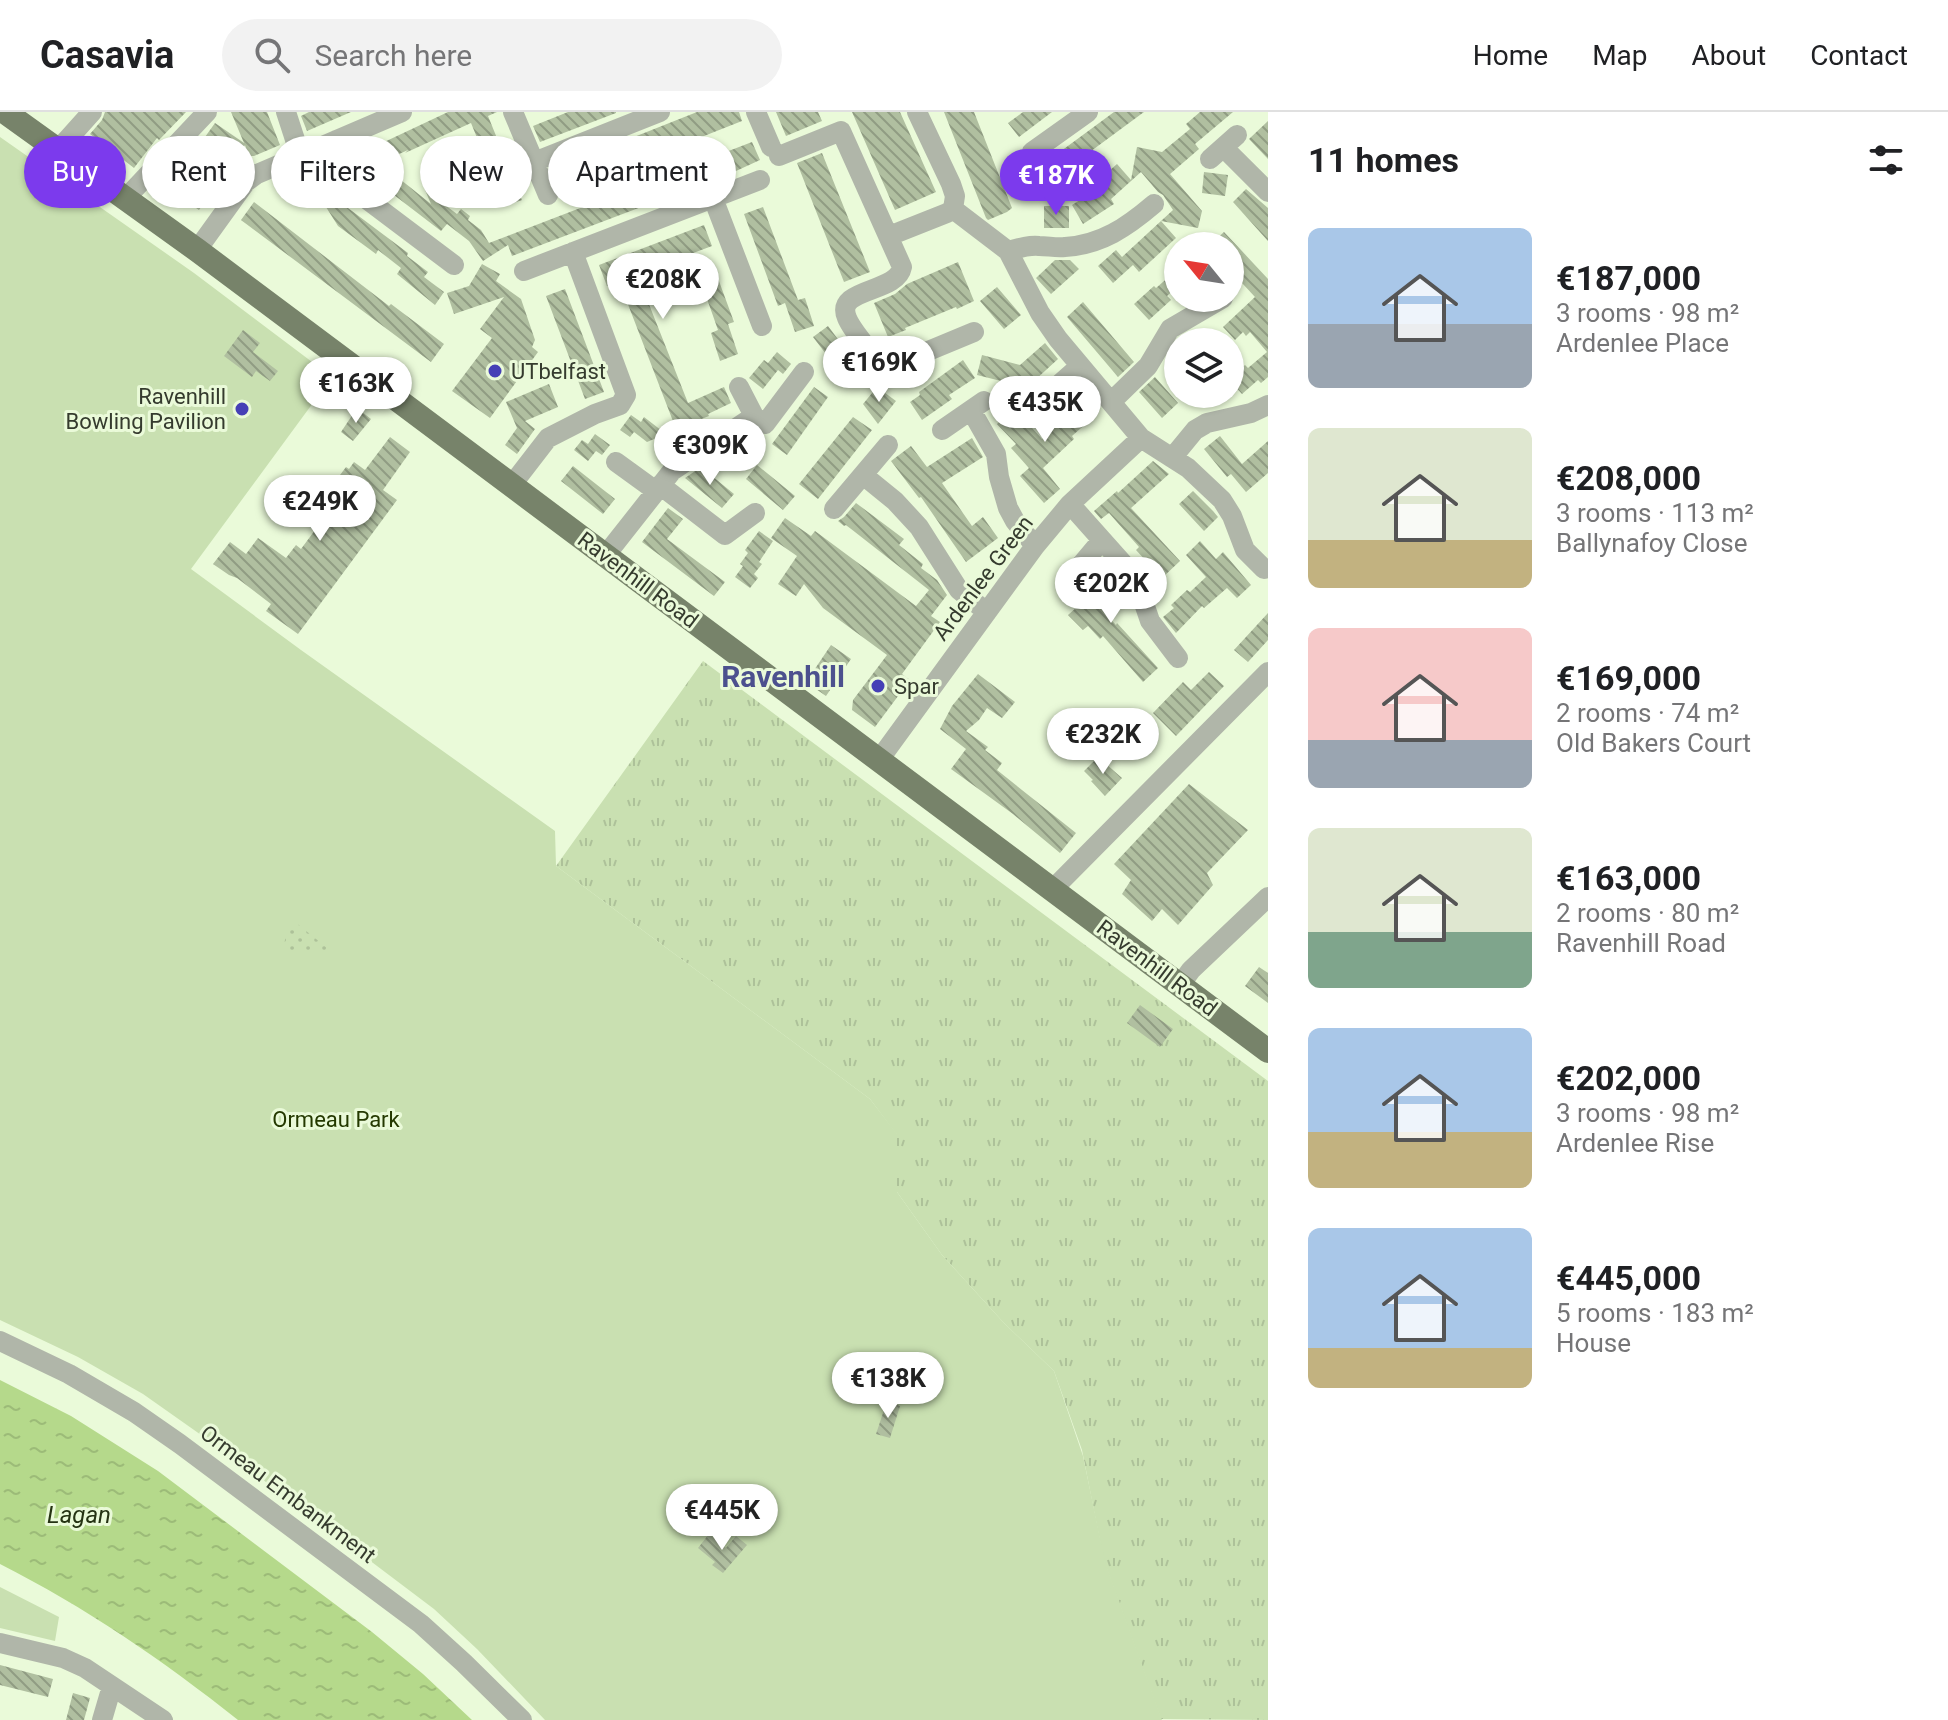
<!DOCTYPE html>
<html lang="en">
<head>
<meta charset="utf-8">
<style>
	body { margin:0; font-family:Roboto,sans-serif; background:#f2f2f2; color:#202124; height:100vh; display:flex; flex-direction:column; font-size:30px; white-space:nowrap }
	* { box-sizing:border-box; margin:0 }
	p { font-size:26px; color:#757577 }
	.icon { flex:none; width:44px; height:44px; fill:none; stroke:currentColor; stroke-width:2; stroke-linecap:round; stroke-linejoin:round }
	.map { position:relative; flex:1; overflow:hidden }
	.side { display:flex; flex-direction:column; background:#fff; width:680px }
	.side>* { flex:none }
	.top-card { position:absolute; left:24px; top:24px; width:760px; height:72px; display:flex; gap:16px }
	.needle { width:52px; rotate:300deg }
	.tools { position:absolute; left:1164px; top:120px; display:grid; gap:16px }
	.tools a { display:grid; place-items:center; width:80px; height:80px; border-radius:50%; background:#fff; box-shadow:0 2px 6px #0004; font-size:40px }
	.price { position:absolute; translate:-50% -68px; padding:0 18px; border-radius:28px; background:#fff; color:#222; font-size:26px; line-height:52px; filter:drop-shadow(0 2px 4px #0008) }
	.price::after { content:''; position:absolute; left:50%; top:48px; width:24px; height:18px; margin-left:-12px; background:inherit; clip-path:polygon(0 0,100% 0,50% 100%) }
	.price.active { background:#7c3aed; color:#fff }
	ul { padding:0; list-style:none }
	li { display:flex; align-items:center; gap:24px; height:200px; padding:0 40px }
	li span { display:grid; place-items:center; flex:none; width:224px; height:160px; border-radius:12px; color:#555 }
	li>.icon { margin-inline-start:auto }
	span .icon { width:96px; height:96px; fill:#fffc; stroke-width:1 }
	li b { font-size:34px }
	h2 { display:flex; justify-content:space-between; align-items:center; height:96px; padding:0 40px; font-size:34px }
	.chip { padding:0 28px; border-radius:36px; background:#fff; box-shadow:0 2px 6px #0004; font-size:28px; line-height:72px }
	.chip.active { background:#7c3aed; color:#fff }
	header { display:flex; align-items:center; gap:48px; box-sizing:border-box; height:112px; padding:0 40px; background:#fff; border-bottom:2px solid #e0e0e0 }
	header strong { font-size:38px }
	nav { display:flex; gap:44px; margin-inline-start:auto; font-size:28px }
	.search { width:560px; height:72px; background:#f2f2f2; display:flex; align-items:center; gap:20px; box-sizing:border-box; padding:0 28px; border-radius:44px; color:#757577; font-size:30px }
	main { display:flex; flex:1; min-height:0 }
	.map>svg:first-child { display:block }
	.grass { fill:url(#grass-tufts) }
	.park { fill:#c9e0b1 }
	.garden { fill:url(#garden-dots) }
	.water { fill:url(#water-ripples) }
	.building { fill:url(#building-back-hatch) }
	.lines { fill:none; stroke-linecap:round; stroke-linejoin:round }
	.minor { stroke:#b0b6a9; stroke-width:20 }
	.major { stroke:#77836a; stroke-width:24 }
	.poi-dot { fill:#4640b6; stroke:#eafad9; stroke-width:3 }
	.labels { text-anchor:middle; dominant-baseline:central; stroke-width:6; stroke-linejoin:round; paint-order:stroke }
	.poi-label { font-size:22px; fill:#353b2e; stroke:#eafad9; text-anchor:start }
	.street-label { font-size:22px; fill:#353b2e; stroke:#eafad9 }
	.park-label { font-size:22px; fill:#243900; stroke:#eafad9 }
	.water-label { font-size:24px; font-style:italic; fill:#253313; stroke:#eafad9 }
	.district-label { font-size:30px; font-weight:bold; fill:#4c508e; stroke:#eafad9 }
</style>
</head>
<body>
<header>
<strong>Casavia</strong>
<div class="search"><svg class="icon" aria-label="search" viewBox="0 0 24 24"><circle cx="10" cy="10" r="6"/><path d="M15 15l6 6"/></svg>Search here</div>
<nav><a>Home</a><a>Map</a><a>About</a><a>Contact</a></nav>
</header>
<main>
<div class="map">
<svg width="1268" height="1608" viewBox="0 0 1268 1608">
	<defs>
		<pattern id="grass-tufts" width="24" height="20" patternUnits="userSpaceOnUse" patternTransform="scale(2)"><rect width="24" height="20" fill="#c9e0b1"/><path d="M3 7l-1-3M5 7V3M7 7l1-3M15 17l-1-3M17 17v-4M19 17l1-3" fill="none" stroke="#adc199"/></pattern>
		<pattern id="garden-dots" width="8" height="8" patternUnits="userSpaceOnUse" patternTransform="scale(2)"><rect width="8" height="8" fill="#c9e0b1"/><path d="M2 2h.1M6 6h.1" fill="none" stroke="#adc199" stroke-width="1.8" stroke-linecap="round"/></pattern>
		<pattern id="water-ripples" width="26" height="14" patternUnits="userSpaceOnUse" patternTransform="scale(2)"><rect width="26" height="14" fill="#b5d98b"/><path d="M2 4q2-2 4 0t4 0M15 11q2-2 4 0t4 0" fill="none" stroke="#9cbb78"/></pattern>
		<pattern id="building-back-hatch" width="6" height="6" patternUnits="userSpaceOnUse" patternTransform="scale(2)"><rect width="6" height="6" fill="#b0bfa0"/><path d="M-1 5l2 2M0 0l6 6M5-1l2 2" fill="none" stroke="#909c83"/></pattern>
	</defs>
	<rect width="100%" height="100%" fill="#eafad9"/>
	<path class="grass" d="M 703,549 L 1268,969 L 1268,1608 L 1161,1607 L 1104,1449 L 1082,1338 L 1054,1259 L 1004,1211 L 942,1143 L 897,1080 L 897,1023 L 870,987 L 556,754 Z"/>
	<path class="park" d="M 0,25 L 194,161 L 332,265 L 191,457 L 301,538 L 555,719 L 556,754 L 870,987 L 897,1022 L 897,1080 L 942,1143 L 1004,1211 L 1054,1259 L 1083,1344 L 1105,1450 L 1162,1608 L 545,1608 L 477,1537 L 434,1497 L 238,1349 L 143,1282 L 78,1245 L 0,1208 Z
		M 0,1475 L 59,1505 L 55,1529 L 0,1516 Z"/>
	<path class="garden" d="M 290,806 L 331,839 L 282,841 Z"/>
	<path class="water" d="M 0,1268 L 71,1304 L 158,1359 L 372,1520 L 423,1562 L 472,1608 L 238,1608 C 164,1549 85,1495 0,1452 Z"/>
	<path class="building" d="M 105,0 L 186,0 L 159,28 L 157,26 L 134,56 L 90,22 L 102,8 Z
		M 231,0 L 267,0 L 280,33 L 254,44 L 249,44 L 245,33 L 199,98 L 168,77 L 215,11 L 244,31 Z
		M 309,0 L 351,0 L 307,19 L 301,4 Z
		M 448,0 L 497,0 L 488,4 L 522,88 L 505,94 L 471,11 L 405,41 L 408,38 L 368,56 L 360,39 L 379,30 L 380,32 Z
		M 568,0 L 616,0 L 616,1 L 540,30 L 533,14 Z
		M 697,0 L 739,0 L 742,9 L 565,79 L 556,56 Z
		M 776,0 L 818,0 L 822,9 L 786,24 Z
		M 852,0 L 900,0 L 936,80 L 895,98 Z
		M 944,0 L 974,0 L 1012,96 L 1007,100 L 988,108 L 986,106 Z
		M 1023,0 L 1052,0 L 1019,25 L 1008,11 Z
		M 1114,0 L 1144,0 L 1045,73 L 1034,59 Z
		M 1200,0 L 1233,0 L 1195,32 L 1199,37 L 1170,62 L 1202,99 L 1198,116 L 1161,109 L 1173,98 L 1163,83 L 1158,80 L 1141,60 L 1111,87 L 1114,92 L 1083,112 L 1072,93 L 1107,71 L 1102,65 L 1117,52 L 1131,68 L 1137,35 L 1162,40 L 1190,17 L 1186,12 Z
		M 1268,9 L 1268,47 L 1249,27 Z
		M 752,30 L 760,48 L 736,59 L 512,144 L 508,133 L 483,149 L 469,129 L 447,112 L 441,119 L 381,73 L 391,60 L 431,92 L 425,78 L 457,102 L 461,97 L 470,104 L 468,108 L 481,118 L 489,131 Z
		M 822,41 L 870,160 L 844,170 L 797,51 Z
		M 327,51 L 335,69 L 330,71 L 344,93 L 408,141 L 407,144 L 428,160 L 424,165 L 444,180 L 435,193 L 397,162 L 401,156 L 378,138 L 376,142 L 338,114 L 314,76 L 290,87 L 282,70 L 302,60 L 303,63 Z
		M 1204,60 L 1228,63 L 1225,84 L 1202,81 Z
		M 1246,77 L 1268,96 L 1268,129 L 1233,90 Z
		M 254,90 L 389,194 L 391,192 L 444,232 L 431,250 L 241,108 Z
		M 1044,94 L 1069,94 L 1069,116 L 1044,116 Z
		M 763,95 L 798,188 L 805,186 L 814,214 L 795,220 L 785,191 L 778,194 L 744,102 Z
		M 1161,109 L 1176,126 L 1139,160 L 1133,153 L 1113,171 L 1098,154 L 1116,138 L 1122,145 Z
		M 704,113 L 712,134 L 637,162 L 688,291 L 724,275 L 731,291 L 708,302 L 709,304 L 676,317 L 619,169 L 607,174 L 599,153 Z
		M 1224,120 L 1268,167 L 1268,265 L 1261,271 L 1258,268 L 1242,282 L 1230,269 L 1230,266 L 1245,253 L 1248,256 L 1267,240 L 1250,220 L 1246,224 L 1243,220 L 1235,228 L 1223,215 L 1255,185 L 1230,158 L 1230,134 L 1209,134 Z
		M 1055,148 L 1070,148 L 1079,157 L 1051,182 L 1036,166 Z
		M 958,150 L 974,189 L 957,197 L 956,195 L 905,216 L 906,218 L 888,225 L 874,191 L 895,182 L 907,172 Z
		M 482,152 L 500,162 L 496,169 L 521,187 L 535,228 L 532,235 L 538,240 L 490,306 L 452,279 L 492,226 L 480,217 L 504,185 L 454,202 L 447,181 L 469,174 Z
		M 1178,157 L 1178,174 L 1167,184 L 1171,188 L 1149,208 L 1134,192 L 1154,174 L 1156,176 Z
		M 716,161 L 734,210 L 728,212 L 738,242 L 720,249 L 711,221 L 718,218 L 700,167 Z
		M 997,175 L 1021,203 L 1004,217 L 980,189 Z
		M 565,177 L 604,280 L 585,287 L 546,184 Z
		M 1083,190 L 1134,250 L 1118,265 L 1067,205 Z
		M 828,214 L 861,258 L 849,267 L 845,267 L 813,225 Z
		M 243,218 L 260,231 L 253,240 L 278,259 L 270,269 L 256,259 L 252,265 L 224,244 Z
		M 1045,231 L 1058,247 L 1022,280 L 1023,282 L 1009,296 L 996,283 L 1009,271 L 977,263 L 982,243 L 1020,253 Z
		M 777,240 L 791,252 L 783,262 L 778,258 L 763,277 L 749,266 L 764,248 L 768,251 Z
		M 963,248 L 975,266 L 949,283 L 952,287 L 922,308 L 910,290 L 920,283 L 919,280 Z
		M 1155,265 L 1178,291 L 1162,306 L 1139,280 Z
		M 549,272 L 558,295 L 525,309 L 535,317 L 517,342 L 505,333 L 517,316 L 506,290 Z
		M 814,275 L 828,285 L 787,343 L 772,332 Z
		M 877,275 L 896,289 L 878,312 L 863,292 Z
		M 1084,284 L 1099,300 L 1072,324 L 1074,327 L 1043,356 L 1060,377 L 1044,391 L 1020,364 L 1029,356 L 1011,336 L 1016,332 L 997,312 L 1014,296 L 1042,327 L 1061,310 L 1058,307 Z
		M 357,296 L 371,307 L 353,329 L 341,320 Z
		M 631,303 L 641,310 L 644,305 L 666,322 L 647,330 L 634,320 L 630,325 L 620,318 Z
		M 853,305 L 872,318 L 818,387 L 799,372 Z
		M 595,322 L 610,333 L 602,343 L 596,339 L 588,349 L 574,338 L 582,328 L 588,332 Z
		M 1220,324 L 1242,352 L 1268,329 L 1268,361 L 1246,380 L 1231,362 L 1227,365 L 1204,337 Z
		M 390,325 L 410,340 L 383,378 L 397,388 L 298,522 L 266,499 L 271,492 L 237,466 L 229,463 L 213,452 L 230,430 L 246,442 L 258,426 L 286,446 L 296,433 L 301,437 L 324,406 L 314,398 L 346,355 L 349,357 L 354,350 L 365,358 Z
		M 745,326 L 762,338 L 751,352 L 732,338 L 737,331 Z
		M 972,326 L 983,345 L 942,371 L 972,414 L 983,405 L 998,426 L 966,450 L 921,385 L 919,386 L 891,349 L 911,334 L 927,355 Z
		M 1153,349 L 1169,362 L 1131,396 L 1180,449 L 1162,466 L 1136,438 L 1139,435 L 1109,401 L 1101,407 L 1094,399 L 1117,379 L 1118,381 Z
		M 757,353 L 795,384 L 783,398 L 746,367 Z
		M 573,354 L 615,387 L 603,402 L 561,369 Z
		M 701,355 L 734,382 L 722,396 L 685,366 Z
		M 1193,379 L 1213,399 L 1218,405 L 1204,419 L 1179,392 Z
		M 856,391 L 904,427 L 899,433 L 923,452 L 921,456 L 937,468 L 947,483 L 931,504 L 940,510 L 902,562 L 910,568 L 875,615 L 852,598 L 853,588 L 887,543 L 823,496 L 804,472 L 796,484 L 778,472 L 797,444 L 771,426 L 785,406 L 811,424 L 815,419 L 916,494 L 929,478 L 846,413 L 844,414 L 838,409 L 844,405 Z
		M 668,396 L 683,407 L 667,427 L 725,470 L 714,484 L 642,430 Z
		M 759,419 L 773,429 L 759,450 L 762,452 L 754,462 L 758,466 L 750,476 L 735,465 L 743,454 L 740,452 L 748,441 L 745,438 Z
		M 1200,429 L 1216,447 L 1223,440 L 1251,473 L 1237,486 L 1227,476 L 1204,496 L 1202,494 L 1176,521 L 1163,505 L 1174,496 L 1171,493 L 1187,478 L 1190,480 L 1206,465 L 1186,443 Z
		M 1110,458 L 1124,474 L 1100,496 L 1116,513 L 1117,511 L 1158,556 L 1143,570 L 1103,524 L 1100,527 L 1088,514 L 1083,518 L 1068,503 L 1086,487 L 1082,483 Z
		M 1268,501 L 1268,528 L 1248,550 L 1234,538 Z
		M 831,533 L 851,547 L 826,584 L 806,570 Z
		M 1209,560 L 1224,574 L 1176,624 L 1153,601 L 1183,570 L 1191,578 Z
		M 978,562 L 1015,590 L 1002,606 L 987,596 L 979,608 L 966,619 L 988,635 L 985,638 L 1002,651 L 997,658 L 1076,721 L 1060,741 L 1013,702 L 951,657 L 966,637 L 940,617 L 952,594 Z
		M 1098,645 L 1122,666 L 1105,684 L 1091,669 L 1093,668 L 1084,659 Z
		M 1189,672 L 1248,718 L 1207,761 L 1213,773 L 1178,813 L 1162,797 L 1152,809 L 1122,782 L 1131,768 L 1114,752 Z
		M 1259,855 L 1268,861 L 1268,891 L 1245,874 Z
		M 1140,893 L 1173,917 L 1160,935 L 1127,911 Z
		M 887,1289 L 900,1294 L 890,1326 L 876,1322 Z
		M 709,1422 L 726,1436 L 736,1424 L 747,1433 L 723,1461 L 712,1453 L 715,1450 L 698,1436 Z
		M 0,1553 L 53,1567 L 48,1585 L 0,1573 Z
		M 73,1581 L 90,1586 L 84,1608 L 66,1608 Z"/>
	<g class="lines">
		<path class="minor" d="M 286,0 L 300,43
			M 513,0 L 548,83
			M 756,0 L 771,35
			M 917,0 L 951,72 L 955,84 L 953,97
			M 336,28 L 361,83 L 454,153
			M 1224,36 L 1268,80
			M 58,38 L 92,0
			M 1032,40 L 1088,0
			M 779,44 L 841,19 L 902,155 C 897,182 834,175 847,206 C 852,219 872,241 881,253 L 887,256 L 892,254 L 974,220
			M 1210,47 L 1237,23
			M 534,50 L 660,0
			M 713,86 L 762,214
			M 125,87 L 207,0
			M 953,97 L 1008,139 L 1040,201 L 1058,227 L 1141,326 L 1188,356 L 1222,388 L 1232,404 L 1245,438 L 1264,457
			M 889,124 L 947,101 L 953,97
			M 197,138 L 246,70 L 257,62 L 402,0
			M 1008,139 C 1019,136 1029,133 1039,134 C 1048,134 1056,136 1065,135 C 1101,133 1127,115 1154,92
			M 524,159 L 760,68
			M 739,275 L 754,304
			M 1111,290 L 1148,254 L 1170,217 L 1223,186
			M 1037,292 L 1080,254
			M 971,298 L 996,342 L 999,365 L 1008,396 L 1015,409 L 1035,434
			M 942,318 L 984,289
			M 1172,346 L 1195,318 L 1207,311 L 1251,301 L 1268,293
			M 616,350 L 656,379
			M 863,363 L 895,389 L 919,415 L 959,478 L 987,500
			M 660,373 L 725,423 L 755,401
			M 511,374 L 548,326 L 595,302 L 620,293 L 626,283 L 573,140
			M 1070,392 L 1135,465 L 1150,509 L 1178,546
			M 834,397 L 888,333
			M 605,444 L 672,359 L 754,304 L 765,312 L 804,260
			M 1066,471 L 1102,428
			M 879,648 L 1035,434 L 1070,392 L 1141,326
			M 1052,778 L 1268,560
			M 1180,873 L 1191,858 L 1268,785
			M 0,1229 L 69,1262 L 134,1300 L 180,1332 L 421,1512 L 464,1551 L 522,1608
			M 0,1531 L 63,1546 L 85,1556 L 163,1608
			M 102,1608 L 112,1574"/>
		<path class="major" d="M 5,0 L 197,138 L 1268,939"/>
	</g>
	<g class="poi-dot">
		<circle cx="495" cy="259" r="8"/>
		<circle cx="242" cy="297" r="8"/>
		<circle cx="878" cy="574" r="8"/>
	</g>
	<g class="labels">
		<g class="poi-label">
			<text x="511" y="259">UTbelfast</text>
			<text x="226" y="284" text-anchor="end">Ravenhill<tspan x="226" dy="25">Bowling Pavilion</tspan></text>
			<text x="894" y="574">Spar</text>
		</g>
		<g class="street-label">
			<text transform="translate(983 466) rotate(-53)">Ardenlee Green</text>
			<text transform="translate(638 468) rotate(37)">Ravenhill Road</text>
			<text transform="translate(1157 856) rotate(37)">Ravenhill Road</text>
			<text transform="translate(288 1382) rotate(37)">Ormeau Embankment</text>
		</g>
		<g class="park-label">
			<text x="336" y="1007">Ormeau Park</text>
		</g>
		<g class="water-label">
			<text x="79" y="1403">Lagan</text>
		</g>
		<g class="district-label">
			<text x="783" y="564">Ravenhill</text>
		</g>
	</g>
</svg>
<div class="tools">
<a><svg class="needle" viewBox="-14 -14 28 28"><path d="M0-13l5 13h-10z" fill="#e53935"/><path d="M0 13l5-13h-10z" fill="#757577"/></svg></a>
<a><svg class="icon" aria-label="layers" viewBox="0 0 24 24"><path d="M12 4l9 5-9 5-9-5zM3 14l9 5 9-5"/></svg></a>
</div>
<b class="price active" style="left:1056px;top:105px">€187K</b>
<b class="price" style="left:663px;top:209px">€208K</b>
<b class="price" style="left:879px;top:292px">€169K</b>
<b class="price" style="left:356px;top:313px">€163K</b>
<b class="price" style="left:1045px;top:332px">€435K</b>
<b class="price" style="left:710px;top:375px">€309K</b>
<b class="price" style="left:320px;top:431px">€249K</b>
<b class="price" style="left:1111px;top:513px">€202K</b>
<b class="price" style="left:1103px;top:664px">€232K</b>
<b class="price" style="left:888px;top:1308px">€138K</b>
<b class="price" style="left:722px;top:1440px">€445K</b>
<div class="top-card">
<a class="chip active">Buy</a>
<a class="chip">Rent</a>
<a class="chip">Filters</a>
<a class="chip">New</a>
<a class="chip">Apartment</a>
</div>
</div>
<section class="side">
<h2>11 homes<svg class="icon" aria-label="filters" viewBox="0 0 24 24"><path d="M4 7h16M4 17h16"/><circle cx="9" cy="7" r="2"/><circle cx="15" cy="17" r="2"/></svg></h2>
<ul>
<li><span style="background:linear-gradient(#a9c7e8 60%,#9aa5b1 0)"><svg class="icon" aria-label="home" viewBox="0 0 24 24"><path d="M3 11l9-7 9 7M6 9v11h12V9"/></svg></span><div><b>€187,000</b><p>3 rooms · 98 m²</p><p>Ardenlee Place</p></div></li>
<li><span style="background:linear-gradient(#dfe7d0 70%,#c2b280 0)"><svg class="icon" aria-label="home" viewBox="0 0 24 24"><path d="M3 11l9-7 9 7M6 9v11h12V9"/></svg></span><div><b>€208,000</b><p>3 rooms · 113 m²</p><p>Ballynafoy Close</p></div></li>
<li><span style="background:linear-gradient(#f6c9c9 70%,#9aa5b1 0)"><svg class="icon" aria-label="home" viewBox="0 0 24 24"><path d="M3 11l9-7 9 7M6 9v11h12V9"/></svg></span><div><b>€169,000</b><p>2 rooms · 74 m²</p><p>Old Bakers Court</p></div></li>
<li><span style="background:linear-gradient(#dfe7d0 65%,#7fa58c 0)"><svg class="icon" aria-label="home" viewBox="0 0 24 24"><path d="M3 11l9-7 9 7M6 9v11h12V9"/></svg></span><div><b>€163,000</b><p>2 rooms · 80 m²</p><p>Ravenhill Road</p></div></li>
<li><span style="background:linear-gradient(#a9c7e8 65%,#c2b280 0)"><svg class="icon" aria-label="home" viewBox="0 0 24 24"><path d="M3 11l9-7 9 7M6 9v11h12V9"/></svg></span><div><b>€202,000</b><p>3 rooms · 98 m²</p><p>Ardenlee Rise</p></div></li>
<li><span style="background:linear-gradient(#a9c7e8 75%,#c2b280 0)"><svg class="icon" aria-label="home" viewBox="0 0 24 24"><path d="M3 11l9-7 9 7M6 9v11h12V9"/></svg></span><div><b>€445,000</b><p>5 rooms · 183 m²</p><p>House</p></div></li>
</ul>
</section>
</main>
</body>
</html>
